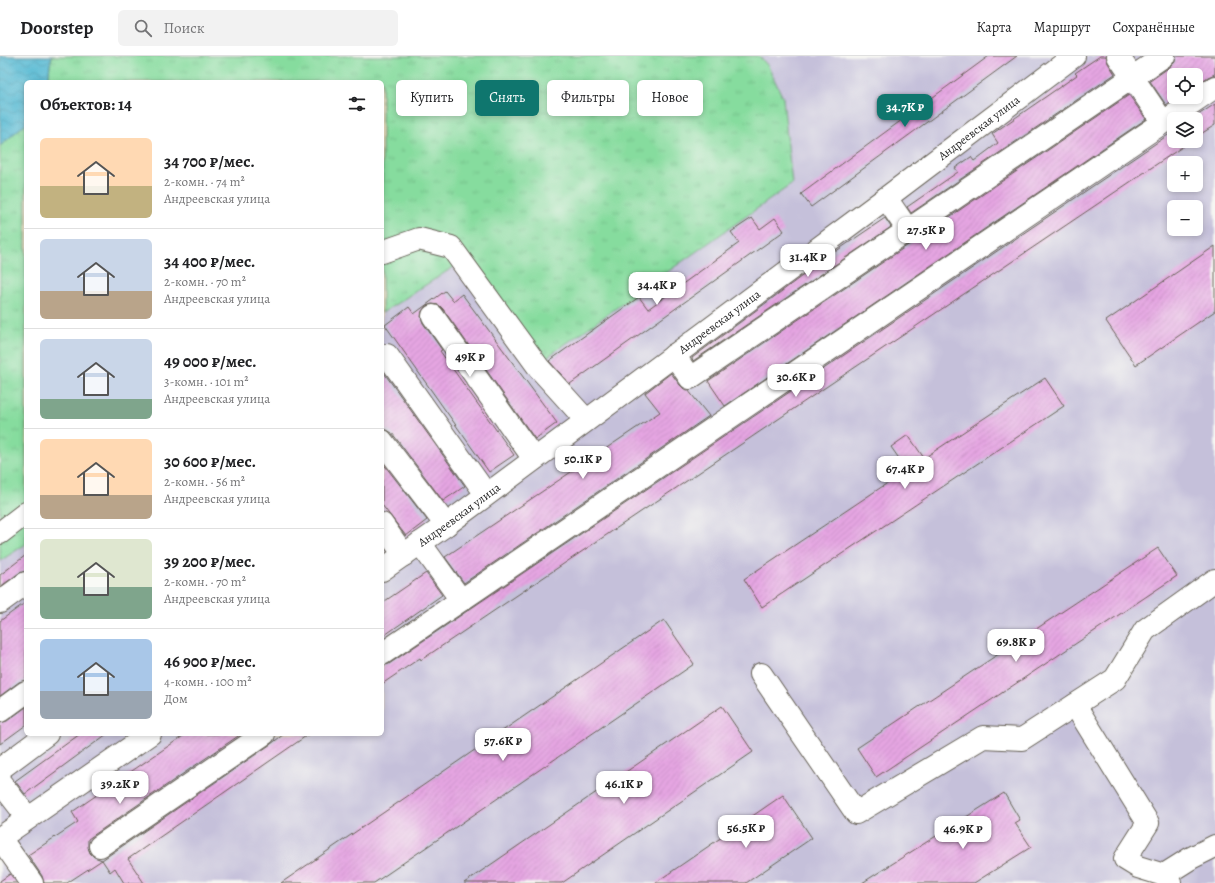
<!DOCTYPE html>
<html lang="ru">
<head>
<meta charset="utf-8">
<style>
	body { margin:0; font-family:Alegreya,serif; background:#f2f2f2; color:#202124; height:100vh; display:flex; flex-direction:column; font-size:15px; white-space:nowrap }
	* { box-sizing:border-box; margin:0 }
	p { font-size:13px; color:#757577 }
	.icon { flex:none; width:22px; height:22px; fill:none; stroke:currentColor; stroke-width:2; stroke-linecap:round; stroke-linejoin:round }
	.map { position:relative; flex:1; overflow:hidden }
	.panel { position:absolute; left:24px; top:24px; width:360px; height:656px; display:flex; flex-direction:column; background:#fff; border-radius:6px; box-shadow:0 2px 6px #0003 }
	.panel>* { flex:none }
	.top-card { position:absolute; left:396px; top:24px; width:380px; height:36px; display:flex; gap:8px }
	.controls { position:absolute; left:1167px; top:12px; display:grid; gap:8px }
	.controls a { display:grid; place-items:center; width:36px; height:36px; border-radius:6px; background:#fff; box-shadow:0 2px 6px #0003; font-size:20px }
	.price { position:absolute; translate:-50% -34px; padding:0 9px; border-radius:8px; background:#fff; color:#222; font-size:13px; line-height:26px; filter:drop-shadow(0 1px 2px #0008) }
	.price::after { content:''; position:absolute; left:50%; top:24px; width:12px; height:9px; margin-left:-6px; background:inherit; clip-path:polygon(0 0,100% 0,50% 100%) }
	.price.current { background:#0f766e; color:#fff }
	ul { padding:0; list-style:none }
	li { display:flex; align-items:center; gap:12px; height:100px; padding:0 16px }
	li+li { border-top:1px solid #e0e0e0 }
	li span { display:grid; place-items:center; flex:none; width:112px; height:80px; border-radius:6px; color:#555 }
	li>.icon { margin-inline-start:auto }
	span .icon { width:48px; height:48px; fill:#fffc; stroke-width:1 }
	li b { font-size:17px }
	h2 { display:flex; justify-content:space-between; align-items:center; height:48px; padding:0 16px; font-size:17px }
	.tag { padding:0 14px; border-radius:6px; background:#fff; box-shadow:0 2px 6px #0003; font-size:14px; line-height:36px }
	.tag.current { background:#0f766e; color:#fff }
	header { display:flex; align-items:center; gap:24px; box-sizing:border-box; height:56px; padding:0 20px; background:#fff; border-bottom:1px solid #e0e0e0 }
	header strong { font-size:19px }
	nav { display:flex; gap:22px; margin-inline-start:auto; font-size:14px }
	.search { width:280px; height:36px; background:#f2f2f2; display:flex; align-items:center; gap:10px; box-sizing:border-box; padding:0 14px; border-radius:6px; color:#757577; font-size:15px }
	.map>svg:first-child { display:block }
	.industrial { fill:#c5c0da; fill-rule:evenodd }
	.grass { fill:url(#grass-tufts); stroke:#517c5d }
	.water { fill:url(#water-waves); stroke:#386a78 }
	.building { fill:url(#building-hatch) }
	.lines { fill:none; stroke-linecap:round; stroke-linejoin:round }
	.minor-casing { stroke:#666156; stroke-width:24 }
	.minor { stroke:#fff; stroke-width:22 }
	.labels { text-anchor:middle; dominant-baseline:central; stroke-width:3; stroke-linejoin:round; paint-order:stroke }
	.street-label { font-size:12px; fill:#1c1c1c; stroke:#f6f6f2 }
</style>
</head>
<body>
<header>
<strong>Doorstep</strong>
<div class="search"><svg class="icon" aria-label="search" viewBox="0 0 24 24"><circle cx="10" cy="10" r="6"/><path d="M15 15l6 6"/></svg>Поиск</div>
<nav><a>Карта</a><a>Маршрут</a><a>Сохранённые</a></nav>
</header>
<div class="map">
<svg width="1215" height="827" viewBox="0 0 1215 827">
	<defs>
		<pattern id="grass-tufts" width="24" height="20" patternUnits="userSpaceOnUse"><rect width="24" height="20" fill="#86dc9e"/><path d="M3 7l-1-3M5 7V3M7 7l1-3M15 17l-1-3M17 17v-4M19 17l1-3" fill="none" stroke="#73bc88"/></pattern>
		<pattern id="water-waves" width="16" height="10" patternUnits="userSpaceOnUse"><rect width="16" height="10" fill="#54b9d3"/><path d="M0 5q4-4 8 0t8 0" fill="none" stroke="#499eb5"/></pattern>
		<pattern id="building-hatch" width="6" height="6" patternUnits="userSpaceOnUse"><rect width="6" height="6" fill="#e5a5e2"/><path d="M-1 1l2-2M0 6l6-6M5 7l2-2" fill="none" stroke="#c48dc1"/></pattern>
	</defs>
	<rect width="100%" height="100%" fill="#f6f6f2"/>
	<filter id="ink" filterUnits="userSpaceOnUse"><feTurbulence type="fractalNoise" baseFrequency=".025" numOctaves="2"/><feDisplacementMap in="SourceGraphic" scale="8" xChannelSelector="R" yChannelSelector="G"/><feConvolveMatrix kernelMatrix="1 2 1 2 8 2 1 2 1" color-interpolation-filters="sRGB"/></filter>
	<filter id="wash" filterUnits="userSpaceOnUse"><feTurbulence type="fractalNoise" baseFrequency=".012" numOctaves="4" result="noise"/><feDisplacementMap in="SourceGraphic" scale="16" xChannelSelector="R" yChannelSelector="G"/><feGaussianBlur stdDeviation="0.9" result="paint"/><feColorMatrix in="noise" values="0 0 0 0 0 0 0 0 0 0 0 0 0 0 0 0 0 1.4 0 .05"/><feComposite in="paint" operator="in"/></filter>
	<g filter="url(#wash)">
		<rect width="100%" height="100%" fill="#efe0c1"/>
		<path class="industrial" d="M 759,0 L 1215,0 L 1215,827 L 0,827 L 0,505 L 26,488 L 26,678 L 382,678 L 382,257 L 768,10 ZM 1174,19 L 1196,19 L 1196,41 L 1174,41 ZM 1174,63 L 1196,63 L 1196,85 L 1174,85 ZM 1174,107 L 1196,107 L 1196,129 L 1174,129 ZM 1174,151 L 1196,151 L 1196,173 L 1174,173 Z"/>
		<path class="grass" d="M 52,0 L 759,0 L 768,10 L 783,42 L 792,128 L 540,306 L 463,205 L 382,257 L 382,26 L 48,26 L 50,8 Z
			M 26,67 L 26,488 L 0,505 L 0,90 Z"/>
		<path class="water" d="M 0,0 L 52,0 L 50,8 L 48,26 L 26,26 L 26,67 L 0,90 Z"/>
		<g id="blocks">
			<path class="building" d="M 989,0 L 1017,0 L 811,151 L 801,138 Z
				M 1100,0 L 1106,0 L 1108,7 L 1115,18 L 911,157 L 907,151 L 958,116 L 955,112 L 971,101 L 974,105 L 998,87 L 992,78 L 1077,19 L 1075,17 Z
				M 1176,0 L 1215,0 L 1215,18 L 1208,21 L 1196,29 L 1196,19 L 1174,19 L 1174,41 L 1178,41 L 1166,49 L 1150,25 L 1171,10 L 1175,6 Z
				M 1129,39 L 1146,63 L 725,350 L 708,325 Z
				M 1215,48 L 1215,69 L 1196,81 L 1196,63 L 1192,63 Z
				M 1174,75 L 1174,85 L 1191,85 L 421,604 L 420,602 L 382,628 L 382,610 L 389,608 Z
				M 752,162 L 760,173 L 775,162 L 784,175 L 570,328 L 549,305 L 639,241 L 648,253 L 739,187 L 731,176 Z
				M 885,162 L 891,171 L 693,305 L 692,302 L 829,200 Z
				M 1215,190 L 1215,255 L 1136,309 L 1106,265 Z
				M 445,235 L 453,245 L 462,238 L 557,367 L 535,383 L 443,253 L 439,249 L 432,248 L 426,250 L 422,255 L 421,261 L 423,267 L 442,294 L 440,295 L 514,399 L 489,416 L 385,269 L 409,251 L 414,258 Z
				M 382,314 L 465,430 L 443,445 L 392,377 L 387,374 L 382,373 Z
				M 671,317 L 680,329 L 684,333 L 688,334 L 709,360 L 464,527 L 445,501 L 660,356 L 645,337 Z
				M 1045,322 L 1064,350 L 762,551 L 744,523 L 907,414 L 891,391 L 908,379 L 924,402 Z
				M 382,406 L 427,464 L 406,480 L 382,449 Z
				M 1158,492 L 1177,520 L 876,721 L 857,692 Z
				M 26,499 L 26,515 L 19,517 L 0,531 L 0,519 Z
				M 426,517 L 442,539 L 382,581 L 382,547 Z
				M 26,546 L 26,624 L 19,626 L 0,640 L 0,565 Z
				M 664,564 L 694,608 L 374,827 L 281,827 Z
				M 722,650 L 753,696 L 562,827 L 464,827 Z
				M 26,651 L 26,669 L 0,688 L 0,667 L 7,665 Z
				M 80,678 L 107,678 L 25,738 L 15,725 Z
				M 186,678 L 241,678 L 88,783 L 88,791 L 90,797 L 94,801 L 102,804 L 67,827 L 44,827 L 42,820 L 28,799 L 78,766 L 72,756 Z
				M 284,678 L 309,678 L 128,803 L 144,827 L 124,827 L 115,812 L 110,816 L 102,804 L 271,688 Z
				M 1004,737 L 1020,764 L 1015,767 L 1031,791 L 974,827 L 862,827 Z
				M 783,739 L 812,782 L 746,827 L 655,827 Z
				M 10,818 L 17,827 L 0,827 L 0,825 Z"/>
		</g>
	</g>
	<g filter="url(#ink)">
		<use href="#blocks" fill-opacity="0" stroke="#666156" stroke-width="1"/>
		<g class="lines">
			<g class="minor-casing">
				<g id="minor">
					<path d="M 1118,0 L 1163,66"/>
					<path d="M 886,142 L 908,174"/>
					<path d="M 382,196 L 419,183 L 451,191 L 539,312 L 586,364"/>
					<path d="M 433,260 L 534,403"/>
					<path d="M 674,299 L 690,322 L 1164,0"/>
					<path d="M 382,301 L 387,299 L 486,438"/>
					<path d="M 382,385 L 446,469"/>
					<path d="M 382,468 L 404,499"/>
					<path d="M 0,477 L 26,457"/>
					<path d="M 420,487 L 461,544"/>
					<path id="s1" d="M 382,514 L 446,469 L 886,142 L 1074,0"/>
					<path d="M 0,546 L 26,527"/>
					<path d="M 382,598 L 1215,31"/>
					<path d="M 761,618 L 856,757 L 983,681 L 1022,683 L 1115,623 L 1145,574 L 1215,524"/>
					<path d="M 1075,649 L 1148,767 L 1125,803 L 1138,811 L 1164,819 L 1170,827"/>
					<path d="M 0,655 L 26,636"/>
					<path d="M 0,713 L 47,678"/>
					<path d="M 0,726 L 28,762"/>
					<path d="M 0,782 L 150,678"/>
					<path d="M 0,782 L 32,827"/>
					<path d="M 100,790 L 264,678"/>
					<path d="M 1164,819 L 1191,802 L 1215,790"/>
				</g>
			</g>
			<use href="#minor" class="minor"/>
		</g>
	</g>
	<g class="labels">
		<g class="street-label">
			<text stroke="none"><textPath href="#s1" startOffset="743">Андреевская улица</textPath></text>
			<text stroke="none"><textPath href="#s1" startOffset="419">Андреевская улица</textPath></text>
			<text stroke="none"><textPath href="#s1" startOffset="95">Андреевская улица</textPath></text>
		</g>
	</g>
</svg>
<div class="controls">
<a><svg class="icon" aria-label="locate" viewBox="0 0 24 24"><circle cx="12" cy="12" r="6"/><path d="M12 2v4M12 18v4M2 12h4M18 12h4"/></svg></a>
<a><svg class="icon" aria-label="layers" viewBox="0 0 24 24"><path d="M12 4l9 5-9 5-9-5zM3 14l9 5 9-5"/></svg></a>
<a>+</a>
<a>−</a>
</div>
<b class="price current" style="left:905px;top:72px">34.7K ₽</b>
<b class="price" style="left:926px;top:195px">27.5K ₽</b>
<b class="price" style="left:808px;top:222px">31.4K ₽</b>
<b class="price" style="left:657px;top:250px">34.4K ₽</b>
<b class="price" style="left:470px;top:322px">49K ₽</b>
<b class="price" style="left:796px;top:342px">30.6K ₽</b>
<b class="price" style="left:583px;top:424px">50.1K ₽</b>
<b class="price" style="left:905px;top:434px">67.4K ₽</b>
<b class="price" style="left:1016px;top:607px">69.8K ₽</b>
<b class="price" style="left:503px;top:706px">57.6K ₽</b>
<b class="price" style="left:120px;top:749px">39.2K ₽</b>
<b class="price" style="left:624px;top:749px">46.1K ₽</b>
<b class="price" style="left:746px;top:793px">56.5K ₽</b>
<b class="price" style="left:963px;top:794px">46.9K ₽</b>
<div class="top-card">
<a class="tag">Купить</a>
<a class="tag current">Снять</a>
<a class="tag">Фильтры</a>
<a class="tag">Новое</a>
</div>
<section class="panel">
<h2>Объектов: 14<svg class="icon" aria-label="filters" viewBox="0 0 24 24"><path d="M4 7h16M4 17h16"/><circle cx="9" cy="7" r="2"/><circle cx="15" cy="17" r="2"/></svg></h2>
<ul>
<li><span style="background:linear-gradient(#ffd9b3 60%,#c2b280 0)"><svg class="icon" aria-label="home" viewBox="0 0 24 24"><path d="M3 11l9-7 9 7M6 9v11h12V9"/></svg></span><div><b>34 700 ₽/мес.</b><p>2-комн. · 74 m²</p><p>Андреевская улица</p></div></li>
<li><span style="background:linear-gradient(#c9d6e8 65%,#b9a48a 0)"><svg class="icon" aria-label="home" viewBox="0 0 24 24"><path d="M3 11l9-7 9 7M6 9v11h12V9"/></svg></span><div><b>34 400 ₽/мес.</b><p>2-комн. · 70 m²</p><p>Андреевская улица</p></div></li>
<li><span style="background:linear-gradient(#c9d6e8 75%,#7fa58c 0)"><svg class="icon" aria-label="home" viewBox="0 0 24 24"><path d="M3 11l9-7 9 7M6 9v11h12V9"/></svg></span><div><b>49 000 ₽/мес.</b><p>3-комн. · 101 m²</p><p>Андреевская улица</p></div></li>
<li><span style="background:linear-gradient(#ffd9b3 70%,#b9a48a 0)"><svg class="icon" aria-label="home" viewBox="0 0 24 24"><path d="M3 11l9-7 9 7M6 9v11h12V9"/></svg></span><div><b>30 600 ₽/мес.</b><p>2-комн. · 56 m²</p><p>Андреевская улица</p></div></li>
<li><span style="background:linear-gradient(#dfe7d0 60%,#7fa58c 0)"><svg class="icon" aria-label="home" viewBox="0 0 24 24"><path d="M3 11l9-7 9 7M6 9v11h12V9"/></svg></span><div><b>39 200 ₽/мес.</b><p>2-комн. · 70 m²</p><p>Андреевская улица</p></div></li>
<li><span style="background:linear-gradient(#a9c7e8 65%,#9aa5b1 0)"><svg class="icon" aria-label="home" viewBox="0 0 24 24"><path d="M3 11l9-7 9 7M6 9v11h12V9"/></svg></span><div><b>46 900 ₽/мес.</b><p>4-комн. · 100 m²</p><p>Дом</p></div></li>
</ul>
</section>
</div>
</body>
</html>
